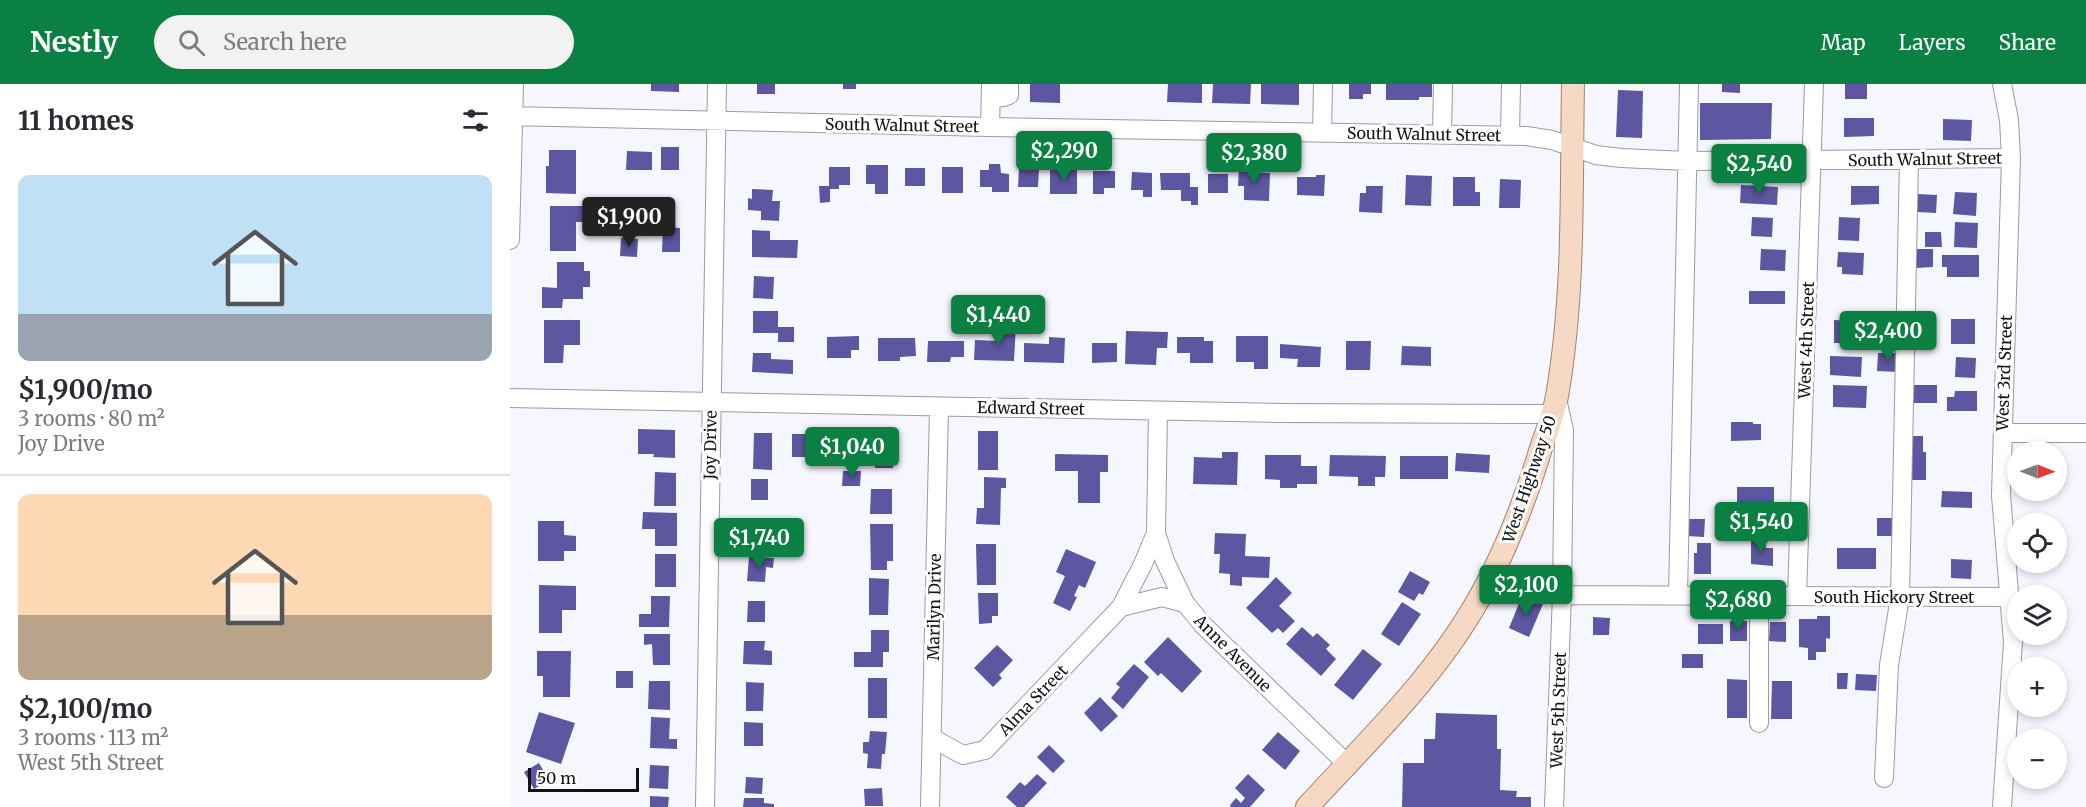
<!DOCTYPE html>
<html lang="en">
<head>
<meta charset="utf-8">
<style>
	body { margin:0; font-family:Merriweather,serif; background:#f2f2f3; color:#2b2b33; height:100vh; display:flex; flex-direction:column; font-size:22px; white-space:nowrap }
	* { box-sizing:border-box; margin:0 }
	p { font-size:20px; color:#7c7c81 }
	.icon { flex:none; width:33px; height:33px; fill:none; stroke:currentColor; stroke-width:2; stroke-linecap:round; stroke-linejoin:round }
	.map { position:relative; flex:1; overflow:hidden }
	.side { display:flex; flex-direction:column; background:#fff; width:510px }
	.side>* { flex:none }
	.needle { width:39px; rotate:91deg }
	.fabs { position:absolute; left:1497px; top:357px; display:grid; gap:12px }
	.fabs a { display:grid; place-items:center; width:60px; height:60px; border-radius:50%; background:#fff; box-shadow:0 3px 9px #0003; font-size:30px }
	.scale { position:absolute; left:18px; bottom:15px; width:111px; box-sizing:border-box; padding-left:6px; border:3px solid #131316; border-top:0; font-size:16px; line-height:21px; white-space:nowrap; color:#131316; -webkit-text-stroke:4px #fff; paint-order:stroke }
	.price { position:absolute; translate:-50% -51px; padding:0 14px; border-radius:6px; background:#0b8043; color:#fff; font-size:20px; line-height:39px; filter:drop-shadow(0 2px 3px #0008) }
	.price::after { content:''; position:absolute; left:50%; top:36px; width:18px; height:14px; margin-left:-9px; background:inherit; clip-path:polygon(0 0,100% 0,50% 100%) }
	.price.on { background:#222; color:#fff }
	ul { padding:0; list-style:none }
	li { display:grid; align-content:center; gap:12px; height:318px; padding:0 18px }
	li+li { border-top:2px solid #e1e1e2 }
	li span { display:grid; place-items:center; height:186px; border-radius:12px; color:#555 }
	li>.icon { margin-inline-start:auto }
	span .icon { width:108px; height:108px; fill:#fffc; stroke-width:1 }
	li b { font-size:26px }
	h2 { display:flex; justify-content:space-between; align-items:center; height:72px; padding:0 18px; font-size:26px }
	header { display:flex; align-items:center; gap:36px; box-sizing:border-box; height:84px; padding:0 30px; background:#0b8043; color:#fff }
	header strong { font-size:28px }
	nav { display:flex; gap:33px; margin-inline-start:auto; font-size:21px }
	.search { width:420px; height:54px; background:#f2f2f3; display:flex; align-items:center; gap:15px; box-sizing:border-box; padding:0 21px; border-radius:33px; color:#7c7c81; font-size:22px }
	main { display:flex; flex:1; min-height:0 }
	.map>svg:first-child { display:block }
	.building { fill:#5d56a0 }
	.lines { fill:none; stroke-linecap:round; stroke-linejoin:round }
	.minor-casing { stroke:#9b9ba4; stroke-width:20 }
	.major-casing { stroke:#a2836e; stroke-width:24 }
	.minor { stroke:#fff; stroke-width:18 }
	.major { stroke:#f5d9c5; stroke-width:22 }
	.labels { text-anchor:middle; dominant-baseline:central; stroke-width:6; stroke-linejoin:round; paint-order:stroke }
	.street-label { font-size:16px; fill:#131316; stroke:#fff }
</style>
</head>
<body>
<header>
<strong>Nestly</strong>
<div class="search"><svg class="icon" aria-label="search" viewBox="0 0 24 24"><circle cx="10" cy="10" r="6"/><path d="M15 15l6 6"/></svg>Search here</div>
<nav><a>Map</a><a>Layers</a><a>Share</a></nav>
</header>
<main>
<section class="side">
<h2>11 homes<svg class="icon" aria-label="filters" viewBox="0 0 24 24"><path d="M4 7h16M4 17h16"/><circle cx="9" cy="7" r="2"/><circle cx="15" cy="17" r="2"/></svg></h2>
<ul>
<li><span style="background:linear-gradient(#bfe0f5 75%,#9aa5b1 0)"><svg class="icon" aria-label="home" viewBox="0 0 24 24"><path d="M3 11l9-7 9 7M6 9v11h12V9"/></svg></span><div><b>$1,900/mo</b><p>3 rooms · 80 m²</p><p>Joy Drive</p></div></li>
<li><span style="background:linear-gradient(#ffd9b3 65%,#b9a48a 0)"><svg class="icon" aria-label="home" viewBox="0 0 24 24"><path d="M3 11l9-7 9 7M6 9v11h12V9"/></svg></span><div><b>$2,100/mo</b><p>3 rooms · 113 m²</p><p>West 5th Street</p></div></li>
</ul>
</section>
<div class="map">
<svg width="1576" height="723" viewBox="0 0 1576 723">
	<rect width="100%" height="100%" fill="#f6f6ff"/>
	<path class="building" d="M 141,0 L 169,0 L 169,8 L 141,7 Z
		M 247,0 L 265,0 L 265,10 L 247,10 Z
		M 333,0 L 346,0 L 346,5 L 333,5 Z
		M 520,0 L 550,0 L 550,19 L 520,18 Z
		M 658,0 L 692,0 L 692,19 L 657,18 Z
		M 703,0 L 741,0 L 740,20 L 702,19 Z
		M 751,0 L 789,0 L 789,21 L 751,20 Z
		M 839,0 L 861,0 L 861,10 L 853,10 L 853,15 L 839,15 Z
		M 876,0 L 922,0 L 922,13 L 909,13 L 909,16 L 876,16 Z
		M 1212,0 L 1230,0 L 1230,9 L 1212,8 Z
		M 1335,0 L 1357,0 L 1357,15 L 1335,15 Z
		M 1108,6 L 1133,7 L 1132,54 L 1106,53 Z
		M 1190,19 L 1262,19 L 1261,55 L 1190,56 Z
		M 1334,34 L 1364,34 L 1364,52 L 1334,53 Z
		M 1433,35 L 1462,36 L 1461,57 L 1433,56 Z
		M 151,63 L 169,63 L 169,86 L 151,86 Z
		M 39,66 L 66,66 L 66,110 L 36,109 L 36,82 L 39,82 Z
		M 117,67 L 142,68 L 142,86 L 116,86 Z
		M 479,80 L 490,80 L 491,89 L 499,90 L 499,108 L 482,108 L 482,103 L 470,103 L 470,86 L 479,86 Z
		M 356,81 L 378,81 L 378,110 L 365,110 L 365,100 L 356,100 Z
		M 729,82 L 740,83 L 740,88 L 760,89 L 759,117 L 734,116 L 734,102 L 728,102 Z
		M 319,83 L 340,83 L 340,101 L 329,101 L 329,105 L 320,105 L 320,118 L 310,119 L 309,102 L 319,102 Z
		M 432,83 L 453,83 L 453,109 L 432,109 Z
		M 395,84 L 415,84 L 415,102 L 395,102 Z
		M 509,84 L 529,85 L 528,103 L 508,103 Z
		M 540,86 L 567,86 L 567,110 L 540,110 Z
		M 583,87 L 605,87 L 605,104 L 594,104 L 594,110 L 583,110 Z
		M 622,88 L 642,89 L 642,113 L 633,113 L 633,106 L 621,106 Z
		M 650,89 L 680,89 L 680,103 L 688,103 L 688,121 L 681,121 L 681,117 L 671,117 L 671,106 L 651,106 Z
		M 698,90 L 718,90 L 718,109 L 698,109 Z
		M 806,91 L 815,91 L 814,112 L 787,111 L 787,93 L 806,93 Z
		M 896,91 L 922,92 L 921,122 L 895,121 Z
		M 943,93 L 965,93 L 965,108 L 970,108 L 970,122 L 943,122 Z
		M 990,95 L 1011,96 L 1010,124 L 989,124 Z
		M 1231,101 L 1268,103 L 1267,121 L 1230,119 Z
		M 856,102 L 873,102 L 872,129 L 849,128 L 850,109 L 856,109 Z
		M 1341,102 L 1369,102 L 1369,120 L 1341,121 Z
		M 242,105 L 263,106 L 262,117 L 270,117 L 269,137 L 251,136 L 251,127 L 238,126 L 238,114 L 242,115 Z
		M 1445,108 L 1467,109 L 1466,132 L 1443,130 Z
		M 1408,110 L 1427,111 L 1426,129 L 1407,128 Z
		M 40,122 L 75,122 L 76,138 L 66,138 L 66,167 L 40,167 Z
		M 1242,133 L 1263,134 L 1262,153 L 1241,152 Z
		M 1329,133 L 1350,134 L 1349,157 L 1328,156 Z
		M 1445,138 L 1468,139 L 1467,164 L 1444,163 Z
		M 153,143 L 170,144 L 170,168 L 152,168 Z
		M 242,146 L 260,147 L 260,156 L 288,156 L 287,174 L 242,173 Z
		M 1415,148 L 1431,148 L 1432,163 L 1415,163 Z
		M 111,154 L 128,155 L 127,173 L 110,172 Z
		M 1251,165 L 1276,166 L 1275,187 L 1250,186 Z
		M 1405,165 L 1423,165 L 1423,183 L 1406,184 Z
		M 1328,168 L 1354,169 L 1353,191 L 1332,190 L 1332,183 L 1327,183 Z
		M 1432,171 L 1469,171 L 1469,193 L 1437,193 L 1437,183 L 1432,183 Z
		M 47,178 L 74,178 L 74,187 L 80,187 L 80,203 L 73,203 L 73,215 L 53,215 L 52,224 L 32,224 L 32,203 L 47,204 Z
		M 244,192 L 264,193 L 263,215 L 243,214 Z
		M 1239,207 L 1275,207 L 1275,220 L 1239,220 Z
		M 243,227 L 268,227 L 268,243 L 284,243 L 284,258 L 268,258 L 268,249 L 243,249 Z
		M 1441,235 L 1465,235 L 1465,260 L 1441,260 Z
		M 34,236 L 70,236 L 70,261 L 54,261 L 53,279 L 34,279 Z
		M 1324,236 L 1347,237 L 1347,259 L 1324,259 Z
		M 490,240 L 506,240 L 504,277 L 464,276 L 465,256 L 489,257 Z
		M 616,247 L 658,248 L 657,264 L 647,264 L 646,281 L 615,280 Z
		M 349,252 L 349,266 L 341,266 L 341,274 L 317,274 L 317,253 Z
		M 726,252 L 758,252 L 758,285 L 744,285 L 744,278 L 726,278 Z
		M 539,253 L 555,254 L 554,279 L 514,278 L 514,259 L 539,260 Z
		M 667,253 L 694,253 L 694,257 L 703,257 L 703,279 L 680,279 L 680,269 L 667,269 Z
		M 368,254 L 405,254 L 406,272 L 390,273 L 390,277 L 368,277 Z
		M 418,257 L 454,257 L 454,273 L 441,273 L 440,278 L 417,278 Z
		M 836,257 L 861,257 L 860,286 L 836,286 Z
		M 582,259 L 607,259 L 607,278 L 582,279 Z
		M 770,260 L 811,263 L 810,283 L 787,283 L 788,275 L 770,274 Z
		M 892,262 L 921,263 L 921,282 L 891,281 Z
		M 243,269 L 261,269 L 261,275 L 283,276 L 283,290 L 242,288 Z
		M 1368,269 L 1389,269 L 1388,288 L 1367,287 Z
		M 1320,272 L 1352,273 L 1351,293 L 1320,291 Z
		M 1446,273 L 1466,274 L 1465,294 L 1445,293 Z
		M 1323,301 L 1357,302 L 1356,324 L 1323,323 Z
		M 1404,301 L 1427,301 L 1427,319 L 1404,319 Z
		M 1445,307 L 1467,307 L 1467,327 L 1437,327 L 1437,313 L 1444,313 Z
		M 1221,338 L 1243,338 L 1243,340 L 1251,340 L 1251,356 L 1221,357 Z
		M 128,345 L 165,346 L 165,374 L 143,373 L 144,370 L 128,370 Z
		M 343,347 L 384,348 L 383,384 L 365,384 L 365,369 L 342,369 Z
		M 468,347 L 488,347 L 488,386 L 468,386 Z
		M 244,349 L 262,349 L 262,386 L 243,385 Z
		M 282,350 L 297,350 L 296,373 L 282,373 Z
		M 1400,352 L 1413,352 L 1413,368 L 1416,368 L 1416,396 L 1400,396 Z
		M 712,368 L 728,368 L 727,401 L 683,400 L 684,373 L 712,374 Z
		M 946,369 L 980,371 L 979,389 L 945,387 Z
		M 545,370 L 598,371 L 598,388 L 590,388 L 590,419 L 568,419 L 568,387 L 545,387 Z
		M 755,371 L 791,371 L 791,382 L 807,382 L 807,400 L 787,400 L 787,404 L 770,404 L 770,396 L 755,395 Z
		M 820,371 L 876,372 L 875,393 L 865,393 L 865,402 L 848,402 L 848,393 L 819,392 Z
		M 890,372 L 938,372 L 938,395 L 890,395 Z
		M 333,387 L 351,387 L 350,402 L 332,402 Z
		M 145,388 L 166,389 L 166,422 L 144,422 Z
		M 474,393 L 496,394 L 496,404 L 491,404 L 490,441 L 466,440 L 467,424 L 474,424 Z
		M 241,395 L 258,395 L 258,416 L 241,416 Z
		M 1227,403 L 1264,403 L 1264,424 L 1249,424 L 1249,420 L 1227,420 Z
		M 361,405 L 382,405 L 382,430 L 360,430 Z
		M 1432,407 L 1462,408 L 1462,424 L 1431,423 Z
		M 133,428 L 167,429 L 167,462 L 145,462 L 145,445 L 132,445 Z
		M 240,434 L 258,434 L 257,466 L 239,465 Z
		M 1367,434 L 1383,434 L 1383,452 L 1367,452 Z
		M 1178,435 L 1195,435 L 1194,453 L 1177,452 Z
		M 28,437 L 54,437 L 54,451 L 66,452 L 66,467 L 54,467 L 54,477 L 28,477 Z
		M 360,440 L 383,440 L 383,477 L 377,477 L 377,486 L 361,486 Z
		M 705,449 L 736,450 L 735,472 L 760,473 L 759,494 L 732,493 L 732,502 L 720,501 L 720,490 L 709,489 L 710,470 L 704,470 Z
		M 1241,455 L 1255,455 L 1256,464 L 1263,464 L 1263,482 L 1241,480 Z
		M 1187,459 L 1201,459 L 1201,490 L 1184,490 L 1184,469 L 1187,469 Z
		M 466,460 L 486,460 L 486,501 L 467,501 Z
		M 1327,464 L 1366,464 L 1366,485 L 1327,485 Z
		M 556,465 L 586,478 L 575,504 L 569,501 L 564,512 L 567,513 L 560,527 L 543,519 L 555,492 L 546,488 Z
		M 145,470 L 166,470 L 166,503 L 145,503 Z
		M 239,473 L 264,474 L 263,484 L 256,483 L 255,498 L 237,497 Z
		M 1441,475 L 1462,476 L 1461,495 L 1441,494 Z
		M 900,487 L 920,498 L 913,511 L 909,509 L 904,517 L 888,508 Z
		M 766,493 L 782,509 L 769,522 L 785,537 L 773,549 L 768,544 L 762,549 L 736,524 Z
		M 359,494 L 379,495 L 378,531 L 359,531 Z
		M 29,501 L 66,502 L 66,526 L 52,526 L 52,549 L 29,549 Z
		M 468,509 L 488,509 L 488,532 L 482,532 L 482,539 L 469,540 Z
		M 141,512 L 160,512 L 159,543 L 129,543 L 129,530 L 141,530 Z
		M 1012,512 L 1033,520 L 1019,553 L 999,544 Z
		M 238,517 L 255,517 L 255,538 L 237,538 Z
		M 892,518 L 911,530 L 889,562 L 871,550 Z
		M 1307,532 L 1320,532 L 1320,555 L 1316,554 L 1316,568 L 1306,568 L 1306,576 L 1298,576 L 1298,564 L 1289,563 L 1289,535 L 1307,535 Z
		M 1083,533 L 1100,534 L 1099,551 L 1083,551 Z
		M 1220,537 L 1237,537 L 1237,557 L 1220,557 Z
		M 1260,538 L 1276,538 L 1276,558 L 1259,557 Z
		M 1188,540 L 1213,540 L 1213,560 L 1188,560 Z
		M 792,543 L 803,553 L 807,549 L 820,561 L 816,565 L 826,575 L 811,592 L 776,560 Z
		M 361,546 L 379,546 L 379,568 L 373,568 L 373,583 L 344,583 L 344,568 L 361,568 Z
		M 134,550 L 160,550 L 160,581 L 143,581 L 142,560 L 134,561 Z
		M 658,553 L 692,587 L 672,609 L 651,589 L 648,592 L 634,578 Z
		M 234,557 L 255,557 L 254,566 L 262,567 L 262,581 L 233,580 Z
		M 487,561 L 503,576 L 489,591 L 492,594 L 483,603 L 464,584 Z
		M 853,565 L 872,580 L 843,616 L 824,601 Z
		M 27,567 L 61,567 L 60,613 L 33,613 L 33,592 L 27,592 Z
		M 1172,570 L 1193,570 L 1193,584 L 1172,584 Z
		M 624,580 L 639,593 L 613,625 L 601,614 L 610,603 L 606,600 Z
		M 106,587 L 123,587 L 123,604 L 106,604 Z
		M 1327,589 L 1338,589 L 1337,605 L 1327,605 Z
		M 1346,590 L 1367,591 L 1366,607 L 1345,606 Z
		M 358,594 L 377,594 L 377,634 L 358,634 Z
		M 1217,595 L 1237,596 L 1237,634 L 1217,634 Z
		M 139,597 L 160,597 L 160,626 L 138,625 Z
		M 1262,597 L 1282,597 L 1282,635 L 1261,635 Z
		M 236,598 L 254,599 L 253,627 L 236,627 Z
		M 590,613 L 608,632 L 591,648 L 574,629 Z
		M 29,628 L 65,639 L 51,680 L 16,668 Z
		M 926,629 L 987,631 L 987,665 L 991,665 L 990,706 L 1007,707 L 1006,713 L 1021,713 L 1021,723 L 892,723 L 893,679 L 914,679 L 914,655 L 925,655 Z
		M 141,633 L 160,634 L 159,655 L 167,655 L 167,665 L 140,664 Z
		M 234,638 L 253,639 L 253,662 L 234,662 Z
		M 360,647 L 377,648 L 375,670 L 372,670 L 371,685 L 357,684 L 358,670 L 353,669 L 353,658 L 359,658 Z
		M 768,648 L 790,667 L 775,686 L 752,666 Z
		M 539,661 L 555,677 L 543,689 L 527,673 Z
		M 29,679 L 39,696 L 24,705 L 14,688 Z
		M 140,681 L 159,682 L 158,705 L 139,704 Z
		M 527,690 L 537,699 L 514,723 L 507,723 L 496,713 L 510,698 L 515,702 Z
		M 738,690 L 755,706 L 740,723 L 721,723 L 720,721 L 726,714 L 731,719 L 735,714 L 725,704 Z
		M 236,693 L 253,694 L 252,710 L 235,709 Z
		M 372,704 L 373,722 L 355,722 L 354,705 Z
		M 140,712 L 159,713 L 158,723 L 140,723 Z
		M 234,714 L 254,714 L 254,719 L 264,720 L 264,723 L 233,723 Z"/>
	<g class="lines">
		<g class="minor-casing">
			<path id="minor" d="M 1492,0 L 1499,36 L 1501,74 L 1491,411 L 1503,558 L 1492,723
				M 481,14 L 494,13 L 499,11 L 499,0
				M 0,32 L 480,43 L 1016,52 L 1042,56 L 1086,71 L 1111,74 L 1178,77 L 1501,74
				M 480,43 L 481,0
				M 812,49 L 813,0
				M 932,51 L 933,0
				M 1000,52 L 1001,0
				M 0,156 L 4,0
				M 0,314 L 769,329 L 1042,330
				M 648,327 L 646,449 L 655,477 L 675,519 L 693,541 L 837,680
				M 1493,349 L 1576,349
				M 1052,511 L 1500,513
				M 1168,511 L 1179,0
				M 1287,512 L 1304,0
				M 611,523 L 652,513 L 675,519
				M 1249,639 L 1249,512
				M 422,654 L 453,671 L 475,666 L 611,523 L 633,480 L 646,449
				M 1374,694 L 1379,581 L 1390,513 L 1399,76
				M 195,723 L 207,0
				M 420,723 L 429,323
				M 1044,723 L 1052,511 L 1054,346 L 1047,315"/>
		</g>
		<g class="major-casing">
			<path id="major" d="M 797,723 C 857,658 923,595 967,518 C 995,470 1015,417 1031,364 C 1037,347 1044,329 1047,312 C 1065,209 1061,103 1063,0"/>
		</g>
		<use href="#minor" class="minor"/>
		<use href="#major" class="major"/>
	</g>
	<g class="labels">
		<g class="street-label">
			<text transform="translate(392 41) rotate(1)">South Walnut Street</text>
			<text transform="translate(914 50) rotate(1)">South Walnut Street</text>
			<text transform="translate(1415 75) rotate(-1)">South Walnut Street</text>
			<text transform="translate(1296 256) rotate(-88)">West 4th Street</text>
			<text transform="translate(1494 289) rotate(-88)">West 3rd Street</text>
			<text transform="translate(521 324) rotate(1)">Edward Street</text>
			<text transform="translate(200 361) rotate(-89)">Joy Drive</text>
			<text transform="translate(1019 395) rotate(-71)">West Highway 50</text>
			<text x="1384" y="513">South Hickory Street</text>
			<text transform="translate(424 523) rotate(-89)">Marilyn Drive</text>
			<text transform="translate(723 569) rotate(45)">Anne Avenue</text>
			<text transform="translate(523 616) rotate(-46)">Alma Street</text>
			<text transform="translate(1048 626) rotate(-88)">West 5th Street</text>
		</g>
	</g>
</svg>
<div class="fabs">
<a><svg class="needle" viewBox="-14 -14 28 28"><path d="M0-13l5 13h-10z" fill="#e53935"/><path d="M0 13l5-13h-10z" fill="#7c7c81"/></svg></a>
<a><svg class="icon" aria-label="locate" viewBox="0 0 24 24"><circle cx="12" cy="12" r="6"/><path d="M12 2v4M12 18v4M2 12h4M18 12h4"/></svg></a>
<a><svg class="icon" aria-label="layers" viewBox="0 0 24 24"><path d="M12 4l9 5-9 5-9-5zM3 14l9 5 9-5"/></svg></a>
<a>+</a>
<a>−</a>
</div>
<div class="scale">50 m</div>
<b class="price" style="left:554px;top:98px">$2,290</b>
<b class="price" style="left:744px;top:100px">$2,380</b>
<b class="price" style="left:1249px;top:111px">$2,540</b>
<b class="price on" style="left:119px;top:164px">$1,900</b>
<b class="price" style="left:488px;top:262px">$1,440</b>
<b class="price" style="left:1378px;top:278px">$2,400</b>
<b class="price" style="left:342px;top:394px">$1,040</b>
<b class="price" style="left:1251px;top:469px">$1,540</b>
<b class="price" style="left:249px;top:485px">$1,740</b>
<b class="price" style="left:1016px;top:532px">$2,100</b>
<b class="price" style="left:1228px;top:547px">$2,680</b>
</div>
</main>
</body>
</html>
